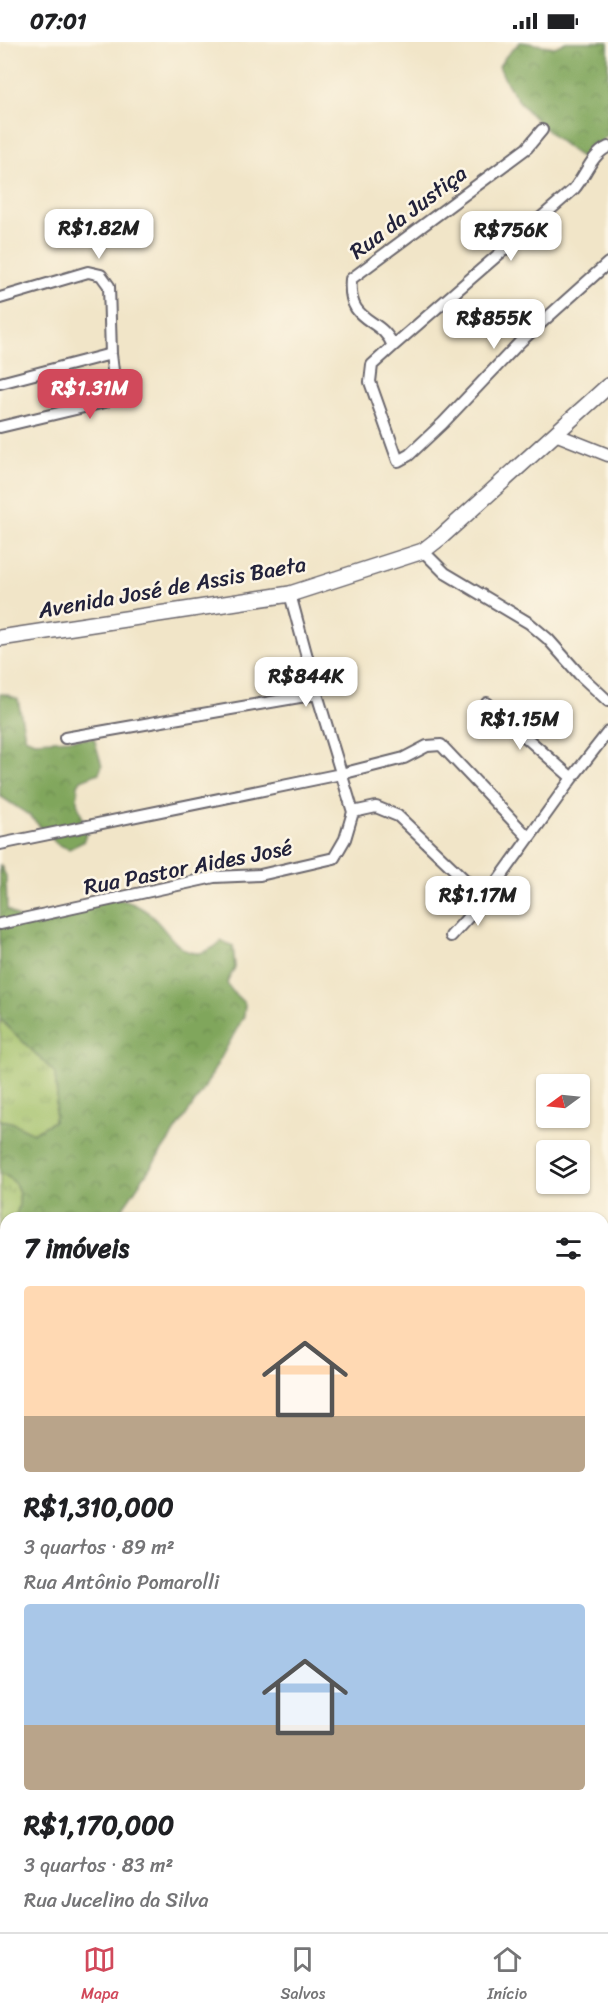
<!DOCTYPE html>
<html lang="pt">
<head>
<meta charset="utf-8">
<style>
	body { margin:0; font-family:Sriracha,sans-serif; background:#f2f2f2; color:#202124; height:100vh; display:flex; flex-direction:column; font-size:22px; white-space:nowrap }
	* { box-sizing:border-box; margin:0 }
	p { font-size:20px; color:#757577 }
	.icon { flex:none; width:33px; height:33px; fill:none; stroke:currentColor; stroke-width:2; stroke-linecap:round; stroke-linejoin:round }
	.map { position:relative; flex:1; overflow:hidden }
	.panel { position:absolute; left:0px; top:1170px; width:609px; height:720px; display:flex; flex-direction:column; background:#fff; border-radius:18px 18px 0 0; box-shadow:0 2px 4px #0004 }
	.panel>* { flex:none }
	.needle { width:39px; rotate:255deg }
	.controls { position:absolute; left:536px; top:1032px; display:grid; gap:12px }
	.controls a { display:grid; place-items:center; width:54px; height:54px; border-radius:6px; background:#fff; box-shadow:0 2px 4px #0004; font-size:30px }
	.price { position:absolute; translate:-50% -51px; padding:0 14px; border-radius:12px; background:#fff; color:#222; font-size:20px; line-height:39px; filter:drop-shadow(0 2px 3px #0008) }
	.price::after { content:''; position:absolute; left:50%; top:36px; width:18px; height:14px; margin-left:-9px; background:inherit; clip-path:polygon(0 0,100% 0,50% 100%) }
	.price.current { background:#d1495b; color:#fff }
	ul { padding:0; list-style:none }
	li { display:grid; align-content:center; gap:12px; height:318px; padding:0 24px }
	li span { display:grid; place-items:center; height:186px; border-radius:6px; color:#555 }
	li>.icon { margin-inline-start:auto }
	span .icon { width:108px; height:108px; fill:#fffc; stroke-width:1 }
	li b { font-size:26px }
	h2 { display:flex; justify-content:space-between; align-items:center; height:72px; padding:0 24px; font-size:26px }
	.status { display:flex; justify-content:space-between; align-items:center; height:42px; padding:0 30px; background:#fff; direction:ltr }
	.status svg { height:16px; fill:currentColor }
	.tabs { display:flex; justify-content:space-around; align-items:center; height:84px; border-top:2px solid #e0e0e0; background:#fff; font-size:16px; color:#757577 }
	.tabs a { display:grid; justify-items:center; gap:3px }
	.tabs .current { color:#d1495b }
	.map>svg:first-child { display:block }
	.grass { fill:url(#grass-tufts); stroke:#627152; stroke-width:1.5 }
	.forest { fill:url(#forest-crowns); stroke:#51644c; stroke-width:1.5 }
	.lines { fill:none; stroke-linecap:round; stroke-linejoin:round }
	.stream { stroke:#6ca2d9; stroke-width:3 }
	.minor-casing { stroke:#6a666c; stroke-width:14 }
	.tertiary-casing { stroke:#6a666c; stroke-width:15 }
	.primary-casing { stroke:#6a666c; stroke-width:18 }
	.minor { stroke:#fff; stroke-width:10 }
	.tertiary { stroke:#fff; stroke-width:12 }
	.primary { stroke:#fff; stroke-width:15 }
	.labels { text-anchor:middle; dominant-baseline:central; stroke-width:5; stroke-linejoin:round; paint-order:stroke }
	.street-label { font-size:22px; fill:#22223b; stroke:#fcf5e5 }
</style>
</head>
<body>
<div class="status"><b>07:01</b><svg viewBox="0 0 49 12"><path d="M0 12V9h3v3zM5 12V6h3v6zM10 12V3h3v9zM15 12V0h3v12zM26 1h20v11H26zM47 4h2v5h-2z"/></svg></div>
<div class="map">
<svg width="608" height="1890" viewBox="0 0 608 1890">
	<defs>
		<pattern id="grass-tufts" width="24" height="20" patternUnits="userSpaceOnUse" patternTransform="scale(1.5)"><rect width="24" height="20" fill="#a1c068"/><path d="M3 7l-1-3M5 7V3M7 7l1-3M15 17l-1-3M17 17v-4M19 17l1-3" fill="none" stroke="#839c57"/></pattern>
		<pattern id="forest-crowns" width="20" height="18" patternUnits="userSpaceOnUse" patternTransform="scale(1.5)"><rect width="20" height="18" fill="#80a65c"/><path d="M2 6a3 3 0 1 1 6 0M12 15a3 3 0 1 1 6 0" fill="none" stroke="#68874d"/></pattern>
	</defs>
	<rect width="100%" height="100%" fill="#fcf5e5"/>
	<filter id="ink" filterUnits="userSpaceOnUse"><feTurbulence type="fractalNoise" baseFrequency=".0167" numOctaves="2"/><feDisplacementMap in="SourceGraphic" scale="12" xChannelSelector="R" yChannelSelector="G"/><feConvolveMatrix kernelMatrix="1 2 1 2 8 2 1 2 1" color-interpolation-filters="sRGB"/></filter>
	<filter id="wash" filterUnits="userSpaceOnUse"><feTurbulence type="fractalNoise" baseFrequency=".008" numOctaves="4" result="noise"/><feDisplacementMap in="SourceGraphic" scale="24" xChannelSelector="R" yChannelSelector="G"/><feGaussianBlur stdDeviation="1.35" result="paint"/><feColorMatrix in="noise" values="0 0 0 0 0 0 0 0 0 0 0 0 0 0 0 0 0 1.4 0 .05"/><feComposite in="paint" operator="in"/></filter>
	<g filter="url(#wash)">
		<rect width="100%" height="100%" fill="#f1e5c8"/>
		<path class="grass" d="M 0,977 L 55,1031 L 57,1055 L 54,1079 L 33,1091 L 11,1080 L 0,1078 Z
			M 0,1131 C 14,1136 21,1147 19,1162 C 19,1167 16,1171 15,1176 L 6,1176 L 6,1259 L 0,1257 Z"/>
		<path class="forest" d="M 520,0 L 555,5 L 566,0 L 608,0 L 608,92 L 586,119 C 552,95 514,64 499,24 L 506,14 Z
			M 0,652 L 5,652 L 18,657 L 25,695 L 34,699 L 94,696 L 102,724 L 99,731 L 81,738 L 78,743 L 77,760 L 87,789 L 83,800 L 69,807 L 57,802 L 29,773 L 0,754 Z
			M 0,822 L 6,834 L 7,867 L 21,878 L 40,884 C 55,875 98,856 114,857 C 126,857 144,866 152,874 C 174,896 187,929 222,899 L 233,904 L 235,925 L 227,941 C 231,950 239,955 245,962 L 244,974 L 202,1050 L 116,1176 L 15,1176 C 16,1171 19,1167 19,1162 C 21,1147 14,1136 0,1131 L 0,1078 L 11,1080 L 33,1091 L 54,1079 L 57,1055 L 55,1031 L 0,977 Z
			M 0,1257 L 6,1259 L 6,1605 L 0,1619 Z
			M 603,1533 L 608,1534 L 608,1800 L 603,1798 Z
			M 0,1681 L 6,1686 L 6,1884 L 89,1884 L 89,1890 L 0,1890 Z
			M 603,1878 L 608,1890 L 516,1890 L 516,1884 L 603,1884 Z"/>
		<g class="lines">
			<path class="stream" d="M 603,1633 L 608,1630
				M 284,1890 L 284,1884"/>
		</g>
	</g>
	<g filter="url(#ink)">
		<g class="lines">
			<g class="minor-casing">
				<path id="minor" d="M 542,88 L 527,106 L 351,237 C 347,284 381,273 393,304 L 372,323 L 370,340 L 398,419 L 409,413 L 443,381 L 521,299 L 608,221
					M 0,256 L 88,230 L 101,233 L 109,244 L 111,312 L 115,345 L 105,360 L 0,385
					M 393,304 L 574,147 C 586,133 591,113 608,105
					M 0,341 L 111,312
					M 423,509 L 445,531 L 529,581 L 548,597 L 579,632 L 608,659
					M 290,552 L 317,652 L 353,770
					M 487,661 L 572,736
					M 65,696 L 317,652
					M 353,770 L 376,765 L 398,774 L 485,857
					M 0,802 L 341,732 L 404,716 L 427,704 L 441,703 L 529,796
					M 0,882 L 214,835 L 260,833 L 334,816 L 345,797 L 353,770
					M 451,894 L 485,857 L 572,736 L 608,690
					M 101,1890 L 102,1884"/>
			</g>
			<g class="tertiary-casing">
				<path id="tertiary" d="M 555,392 L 608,413"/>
			</g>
			<g class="primary-casing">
				<path id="primary" d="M 0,596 L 290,552 L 423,509 L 441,495 L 608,344"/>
			</g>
			<use href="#minor" class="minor"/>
			<use href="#tertiary" class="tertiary"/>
			<use href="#primary" class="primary"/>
		</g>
	</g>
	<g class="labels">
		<g class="street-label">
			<text transform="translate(408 170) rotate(-37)">Rua da Justiça</text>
			<text transform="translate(172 545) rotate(-10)">Avenida José de Assis Baeta</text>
			<text transform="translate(188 825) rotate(-11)">Rua Pastor Aides José</text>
		</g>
	</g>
</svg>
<div class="controls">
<a><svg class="needle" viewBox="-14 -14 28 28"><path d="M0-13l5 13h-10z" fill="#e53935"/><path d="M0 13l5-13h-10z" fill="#757577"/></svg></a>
<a><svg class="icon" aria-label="layers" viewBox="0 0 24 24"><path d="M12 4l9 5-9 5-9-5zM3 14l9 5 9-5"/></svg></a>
</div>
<b class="price" style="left:99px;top:218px">R$1.82M</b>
<b class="price" style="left:511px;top:220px">R$756K</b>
<b class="price" style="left:494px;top:308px">R$855K</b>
<b class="price current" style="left:90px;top:378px">R$1.31M</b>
<b class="price" style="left:306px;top:666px">R$844K</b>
<b class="price" style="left:520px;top:709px">R$1.15M</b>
<b class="price" style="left:478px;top:885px">R$1.17M</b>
<section class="panel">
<h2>7 imóveis<svg class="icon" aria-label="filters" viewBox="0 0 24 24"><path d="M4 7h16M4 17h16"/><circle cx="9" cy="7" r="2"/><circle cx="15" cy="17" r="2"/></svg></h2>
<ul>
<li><span style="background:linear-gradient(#ffd9b3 70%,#b9a48a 0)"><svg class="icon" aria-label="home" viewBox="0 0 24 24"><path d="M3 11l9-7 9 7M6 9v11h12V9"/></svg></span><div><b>R$1,310,000</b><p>3 quartos · 89 m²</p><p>Rua Antônio Pomarolli</p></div></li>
<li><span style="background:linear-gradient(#a9c7e8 65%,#b9a48a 0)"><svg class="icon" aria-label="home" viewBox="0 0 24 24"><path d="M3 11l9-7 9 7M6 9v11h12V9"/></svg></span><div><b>R$1,170,000</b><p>3 quartos · 83 m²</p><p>Rua Jucelino da Silva</p></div></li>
</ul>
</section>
</div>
<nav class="tabs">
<a class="current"><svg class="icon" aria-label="map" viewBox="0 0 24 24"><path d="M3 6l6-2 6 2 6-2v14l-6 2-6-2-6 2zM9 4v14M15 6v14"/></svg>Mapa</a>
<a><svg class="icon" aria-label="saved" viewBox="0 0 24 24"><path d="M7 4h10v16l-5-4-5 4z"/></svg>Salvos</a>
<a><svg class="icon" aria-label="home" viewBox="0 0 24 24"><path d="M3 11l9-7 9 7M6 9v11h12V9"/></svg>Início</a>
</nav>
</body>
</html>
